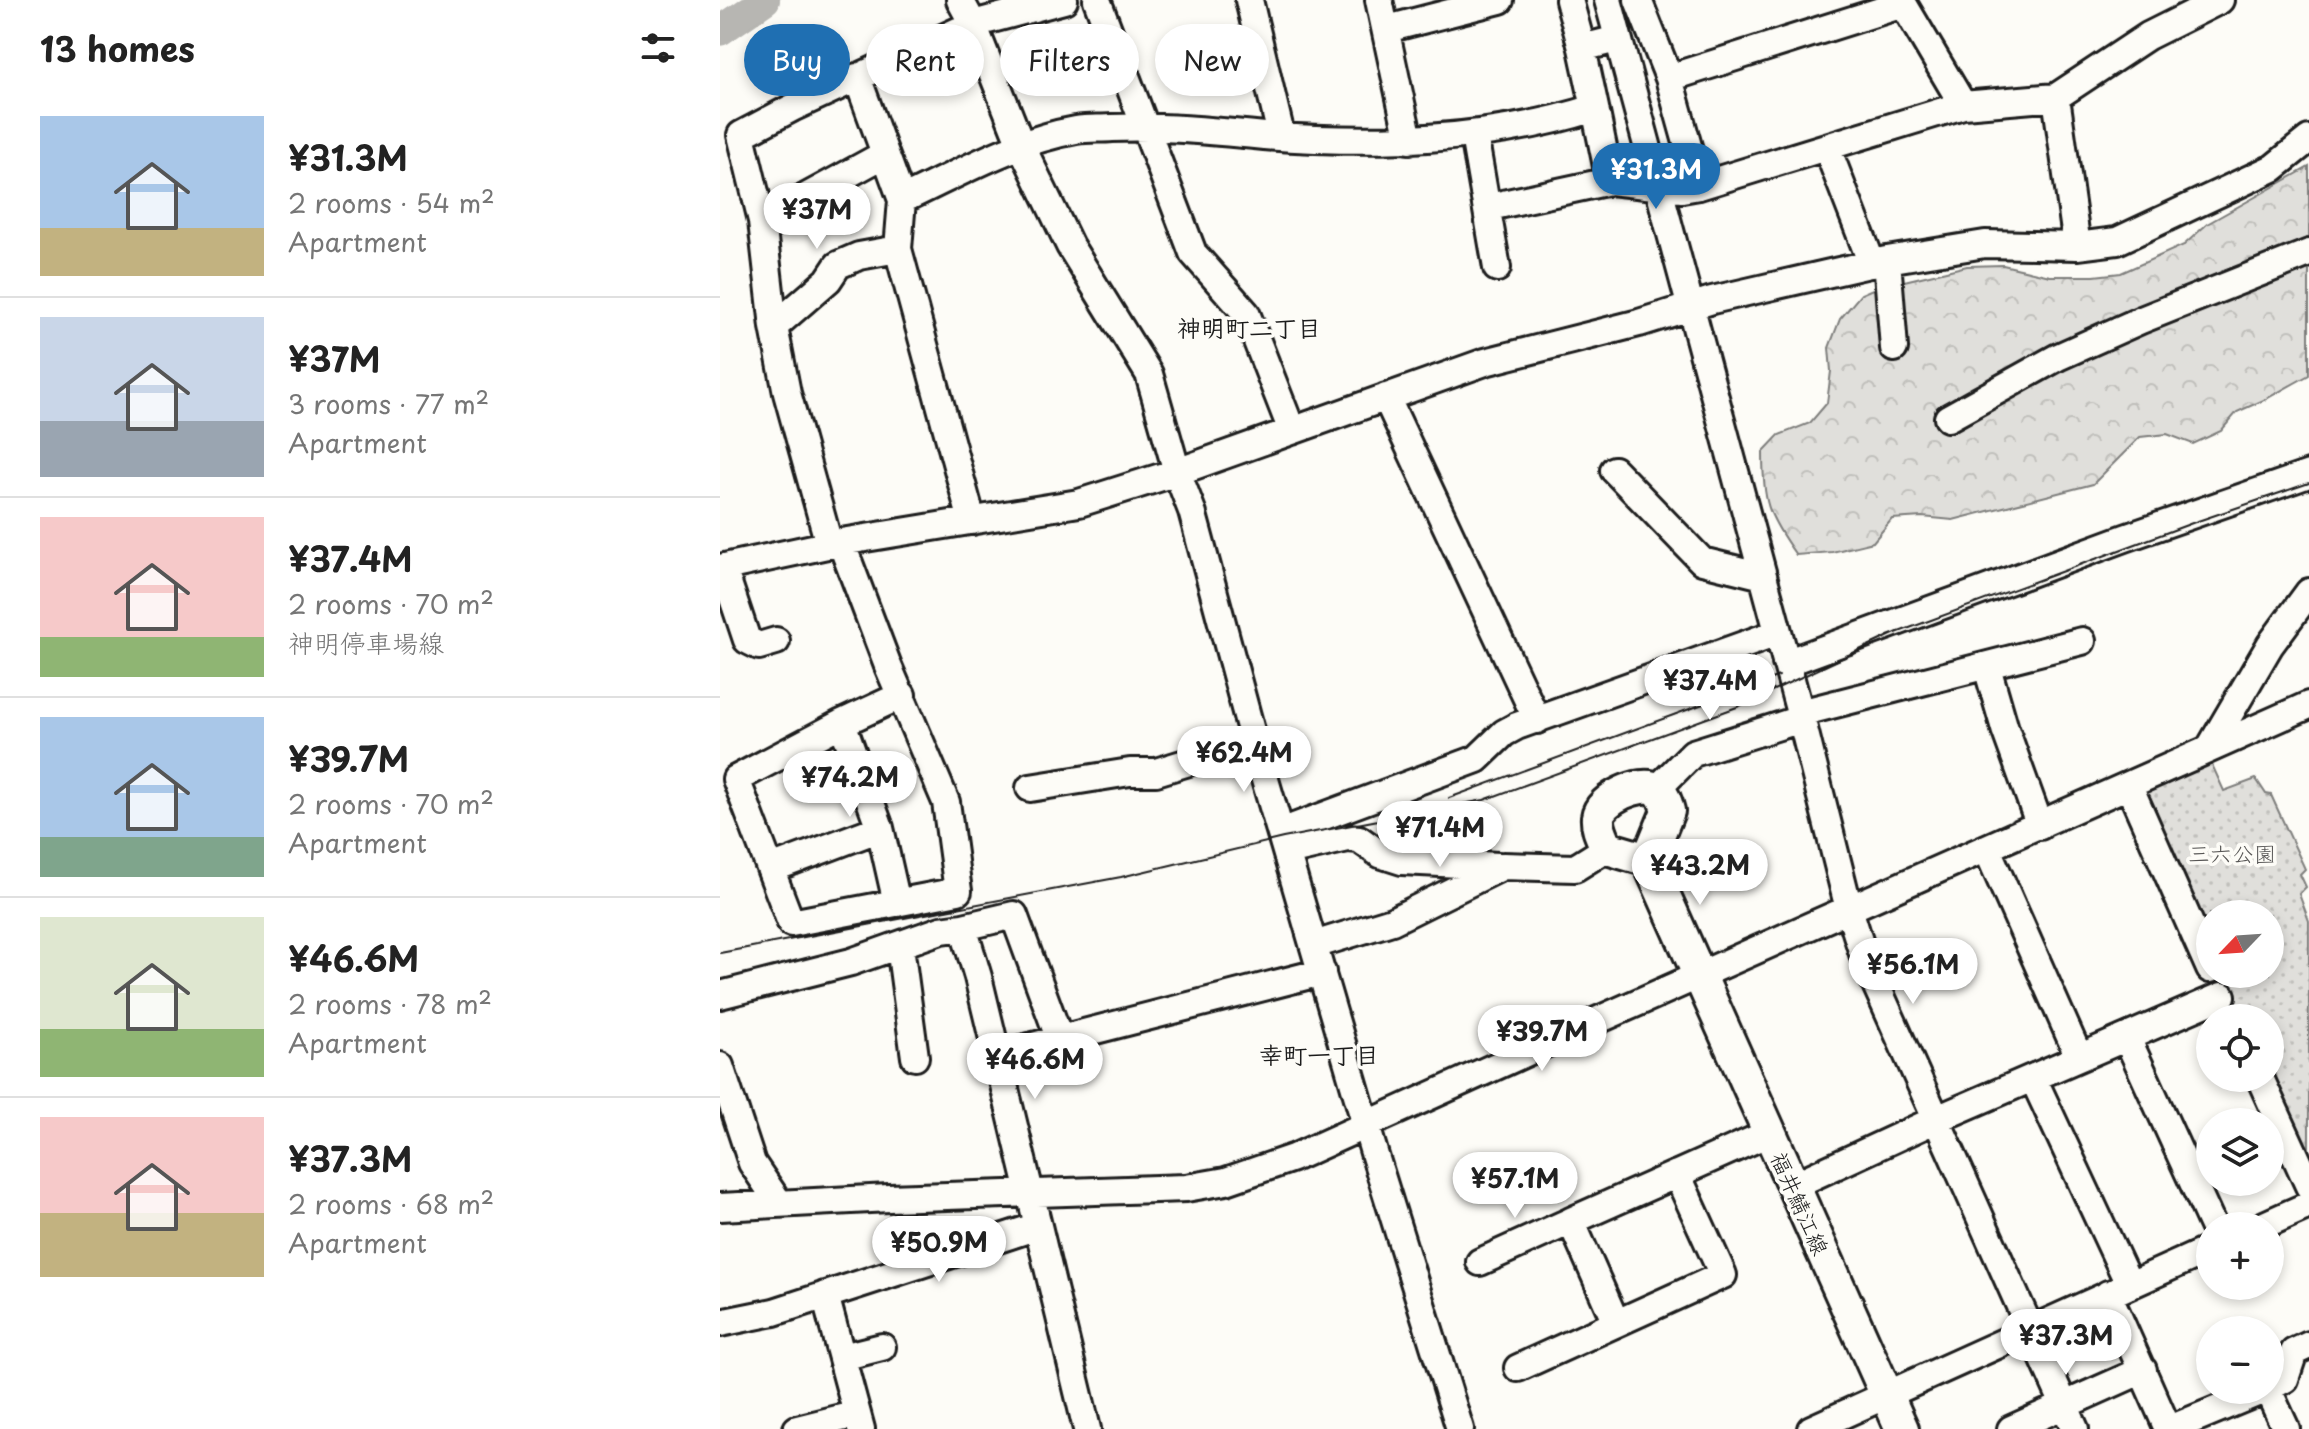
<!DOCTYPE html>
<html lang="en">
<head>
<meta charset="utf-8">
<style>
	body { margin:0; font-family:"Playpen Sans","Klee One",sans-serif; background:#f2f2f2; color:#222; height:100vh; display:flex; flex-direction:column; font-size:30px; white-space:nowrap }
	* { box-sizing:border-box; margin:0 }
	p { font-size:26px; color:#767676 }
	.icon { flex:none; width:44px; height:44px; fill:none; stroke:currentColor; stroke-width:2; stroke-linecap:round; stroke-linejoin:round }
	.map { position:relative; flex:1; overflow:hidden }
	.side { display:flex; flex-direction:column; background:#fff; width:720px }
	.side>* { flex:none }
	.hud { position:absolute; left:24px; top:24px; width:760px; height:72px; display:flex; gap:16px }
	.needle { width:52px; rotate:245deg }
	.fabs { position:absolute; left:1476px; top:900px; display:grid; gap:16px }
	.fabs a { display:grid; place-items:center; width:88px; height:88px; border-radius:50%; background:#fff; box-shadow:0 4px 12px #0003; font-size:40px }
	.price { position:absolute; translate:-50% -68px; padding:0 18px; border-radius:28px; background:#fff; color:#222; font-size:26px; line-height:52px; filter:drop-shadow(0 2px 4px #0008) }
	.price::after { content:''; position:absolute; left:50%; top:48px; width:24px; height:18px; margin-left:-12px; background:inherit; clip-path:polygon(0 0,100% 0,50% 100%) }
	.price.on { background:#1f6fb2; color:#fff }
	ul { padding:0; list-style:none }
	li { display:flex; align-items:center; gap:24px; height:200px; padding:0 40px }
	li+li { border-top:2px solid #e0e0e0 }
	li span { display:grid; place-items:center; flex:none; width:224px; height:160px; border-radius:0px; color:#555 }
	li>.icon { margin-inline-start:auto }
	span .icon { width:96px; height:96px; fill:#fffc; stroke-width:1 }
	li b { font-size:34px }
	h2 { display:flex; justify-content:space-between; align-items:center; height:96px; padding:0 40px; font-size:34px }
	.pill { padding:0 28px; border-radius:36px; background:#fff; box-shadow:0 4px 12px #0003; font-size:28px; line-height:72px }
	.pill.on { background:#1f6fb2; color:#fff }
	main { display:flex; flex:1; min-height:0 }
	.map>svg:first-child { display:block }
	.grass { fill:url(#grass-dots); stroke:#7e7e7c; stroke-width:2 }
	.forest { fill:url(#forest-crowns); stroke:#7e7e7c; stroke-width:2 }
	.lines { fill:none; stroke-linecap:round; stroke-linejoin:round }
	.river { stroke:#b7b6b2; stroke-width:30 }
	.minor-casing { stroke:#1c1c1c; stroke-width:32 }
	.major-casing { stroke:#1c1c1c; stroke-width:38 }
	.minor { stroke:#fdfcf7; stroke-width:26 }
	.major { stroke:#fdfcf7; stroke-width:32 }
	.tram { stroke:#1c1c1c; stroke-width:2 }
	.labels { text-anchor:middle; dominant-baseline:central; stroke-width:7; stroke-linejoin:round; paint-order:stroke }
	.park-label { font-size:22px; fill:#575655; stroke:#fdfcf7 }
	.street-label { font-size:22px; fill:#1c1c1c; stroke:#fdfcf7 }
	.neighbourhood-label { font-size:24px; font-weight:bold; fill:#1c1c1c; stroke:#fdfcf7 }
</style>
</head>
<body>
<main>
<section class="side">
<h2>13 homes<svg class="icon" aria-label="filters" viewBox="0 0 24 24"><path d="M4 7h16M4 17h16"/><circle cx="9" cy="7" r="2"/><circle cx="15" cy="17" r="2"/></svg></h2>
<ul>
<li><span style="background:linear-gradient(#a9c7e8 70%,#c2b280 0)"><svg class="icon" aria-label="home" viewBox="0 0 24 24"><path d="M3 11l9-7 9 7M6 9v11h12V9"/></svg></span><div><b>¥31.3M</b><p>2 rooms · 54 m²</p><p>Apartment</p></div></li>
<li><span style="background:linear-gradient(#c9d6e8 65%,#9aa5b1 0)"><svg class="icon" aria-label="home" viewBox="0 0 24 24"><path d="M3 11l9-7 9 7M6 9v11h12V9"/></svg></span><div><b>¥37M</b><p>3 rooms · 77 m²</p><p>Apartment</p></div></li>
<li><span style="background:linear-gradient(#f6c9c9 75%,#8fb573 0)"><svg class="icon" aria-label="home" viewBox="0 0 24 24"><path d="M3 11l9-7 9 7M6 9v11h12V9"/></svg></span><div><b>¥37.4M</b><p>2 rooms · 70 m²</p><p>神明停車場線</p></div></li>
<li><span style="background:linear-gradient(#a9c7e8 75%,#7fa58c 0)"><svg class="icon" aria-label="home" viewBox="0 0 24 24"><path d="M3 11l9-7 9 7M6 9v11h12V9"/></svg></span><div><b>¥39.7M</b><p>2 rooms · 70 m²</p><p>Apartment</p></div></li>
<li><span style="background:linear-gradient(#dfe7d0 70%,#8fb573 0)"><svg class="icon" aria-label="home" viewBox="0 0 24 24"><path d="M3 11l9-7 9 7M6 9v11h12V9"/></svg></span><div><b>¥46.6M</b><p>2 rooms · 78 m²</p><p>Apartment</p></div></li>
<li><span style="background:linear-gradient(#f6c9c9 60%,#c2b280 0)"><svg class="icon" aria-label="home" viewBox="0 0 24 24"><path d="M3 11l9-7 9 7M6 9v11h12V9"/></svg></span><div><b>¥37.3M</b><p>2 rooms · 68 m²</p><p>Apartment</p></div></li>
</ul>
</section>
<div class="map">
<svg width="1589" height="1429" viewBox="0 0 1589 1429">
	<defs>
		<pattern id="grass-dots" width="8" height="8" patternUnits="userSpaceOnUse" patternTransform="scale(2)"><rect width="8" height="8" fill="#e0dfdb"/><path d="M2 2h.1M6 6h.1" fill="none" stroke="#c0bfbb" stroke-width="1.8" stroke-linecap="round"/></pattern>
		<pattern id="forest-crowns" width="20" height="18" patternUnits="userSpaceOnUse" patternTransform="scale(2)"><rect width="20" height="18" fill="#e0dfdb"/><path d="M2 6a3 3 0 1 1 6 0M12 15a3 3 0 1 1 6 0" fill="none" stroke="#c0bfbb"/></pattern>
	</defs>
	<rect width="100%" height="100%" fill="#fdfcf7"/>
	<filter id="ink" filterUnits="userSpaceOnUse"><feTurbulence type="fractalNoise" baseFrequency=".0125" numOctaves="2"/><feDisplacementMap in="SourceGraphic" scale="16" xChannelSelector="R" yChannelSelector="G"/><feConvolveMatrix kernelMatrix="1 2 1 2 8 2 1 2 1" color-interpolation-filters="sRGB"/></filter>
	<g filter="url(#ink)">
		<path class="grass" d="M 1488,756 L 1504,791 L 1536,779 L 1546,794 L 1551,795 L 1585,869 L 1580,874 L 1586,887 L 1579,894 L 1589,921 L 1589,1172 L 1550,1078 L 1550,1018 L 1520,1018 L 1500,974 L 1550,974 L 1550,914 L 1490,914 L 1490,951 L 1418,787 Z"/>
		<path class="forest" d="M 1589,167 L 1589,375 L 1546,399 L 1517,412 L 1501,431 L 1473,444 L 1447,434 L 1420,437 L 1373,484 L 1233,520 L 1202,517 L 1172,519 L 1153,542 L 1112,552 L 1076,555 C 1047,514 1043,502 1043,452 L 1059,435 L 1090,423 L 1107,403 L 1111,371 L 1109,348 L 1120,319 L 1141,294 L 1155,288 L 1247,266 L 1283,265 L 1330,276 L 1374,276 L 1401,273 L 1464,245 L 1487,224 Z"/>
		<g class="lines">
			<path class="river" d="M 0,31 L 45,0"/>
			<g class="minor-casing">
				<path id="minor" d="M 240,0 L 253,24 L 301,145 L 350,246 L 429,374 L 457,472 L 472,511 L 534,742 L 655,1156 L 740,1429
					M 377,0 L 473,253 L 526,313 L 572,431
					M 529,0 L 561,135
					M 659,0 L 689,140
					M 849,0 L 862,48
					M 888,0 L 1080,713 L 1129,909 L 1145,960 L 1355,1429
					M 918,0 L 949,78 L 979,186 L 1243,105 L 1336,97 L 1428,36 L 1500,0
					M 1181,0 L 1243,105
					M 667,29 L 780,0
					M 137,77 L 182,200 L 178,249 L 252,521
					M 949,78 L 1183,4
					M 1336,97 L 1357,246
					M 754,135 L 777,268
					M 1107,148 L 1152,264
					M 890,181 L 962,189 L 979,186
					M 182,200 C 238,174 294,141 356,130 C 368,128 380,129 392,128 C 443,126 493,131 544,136 C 654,144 768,142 875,108 L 862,48 L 897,39
					M 769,207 L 890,181 L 875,108
					M 42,221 L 165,154
					M 1167,260 L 1174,348
					M 54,327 L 108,280 L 118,265 L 139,256 L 178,249
					M 666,397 L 817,720
					M 1228,418 L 1338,357 L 1421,320 L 1589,253
					M 894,470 L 982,561 L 1043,576
					M 121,542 L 168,666 L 226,802 L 238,891 L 71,923 L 16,779 L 122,723 L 182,695
					M 109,544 L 67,393 L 54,327 L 42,221 L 21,135 L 72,108 L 253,24 L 344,0
					M 0,568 L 121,542 L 359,503 L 457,472 L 765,362 L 919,323 L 992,300 L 1167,260 L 1265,244 L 1357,246 L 1397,241 L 1553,168 L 1589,139
					M 3,568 L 27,640 L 39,646 L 56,641
					M 1066,663 L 1405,538 L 1589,474
					M 1267,667 L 1285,729 L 1320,826
					M 1080,713 L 1362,641
					M 122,723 L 160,828 L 177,903
					M 1489,749 L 1550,645 L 1589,592
					M 1409,786 L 1490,969
					M 310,788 L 410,772 L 436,772 L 534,742
					M 937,789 L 973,753 L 1081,719
					M 561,832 L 757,759 L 784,733 L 797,726 L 1057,633
					M 1267,849 L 1359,1057
					M 567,852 L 628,838 L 639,839 L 660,854 L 682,861 L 779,866
					M 51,869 L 160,828
					M 243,927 L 294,915 L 340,1040
					M 594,945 L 672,921 L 783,866 L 855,868 L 887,848
					M 180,946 L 195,1057
					M 0,995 L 131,962 L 221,930 L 243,927 L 258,977 L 367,1429
					M 1407,1038 L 1493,1226
					M 278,1055 L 602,972
					M 0,1066 L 32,1163 L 59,1203
					M 1313,1078 L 1409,1284
					M 1540,1078 L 1589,1186
					M 1074,1185 L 1217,1119 L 1502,996
					M 0,1207 L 169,1198 L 466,1188 L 506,1181 L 573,1158 L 876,1021 L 1589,705
					M 1542,1226 L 1589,1205
					M 760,1262 L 851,1221
					M 1388,1294 L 1448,1429
					M 105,1295 L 141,1429
					M 0,1323 L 54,1312 L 318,1226
					M 896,1323 L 851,1221 L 957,1174
					M 122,1357 L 162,1347
					M 798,1368 L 1003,1275 L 957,1174 L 1049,1133
					M 1550,1387 L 1565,1379 L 1574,1352 L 1589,1345
					M 1548,1390 L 1566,1429
					M 77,1429 L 137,1414
					M 1091,1429 L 1490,1249
					M 1291,1429 L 1423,1370
					M 1450,1429 L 1544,1390"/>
			</g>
			<g class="major-casing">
				<path id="major" d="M 928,860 L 887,848 C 883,838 877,829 878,817 C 880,799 921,780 936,789 C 943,793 946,803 948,811 L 928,860 L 1182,1429"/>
			</g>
			<use href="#minor" class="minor"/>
			<use href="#major" class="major"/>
			<path class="tram" d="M 1168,636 L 1475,522 L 1589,483
				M 729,798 L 1059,676
				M 0,953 L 401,877 L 563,838 L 764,800 L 1017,707 L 1178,632"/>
		</g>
	</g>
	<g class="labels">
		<g class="park-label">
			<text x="1512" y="852">三六公園</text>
		</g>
		<g class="street-label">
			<text transform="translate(1081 1203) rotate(66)">福井鯖江線</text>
		</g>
		<g class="neighbourhood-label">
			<text x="529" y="327">神明町二丁目</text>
			<text x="599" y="1054">幸町一丁目</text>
		</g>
	</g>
</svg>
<div class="fabs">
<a><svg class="needle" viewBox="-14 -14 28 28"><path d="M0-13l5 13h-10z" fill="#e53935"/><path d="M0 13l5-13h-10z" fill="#767676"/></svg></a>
<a><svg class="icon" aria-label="locate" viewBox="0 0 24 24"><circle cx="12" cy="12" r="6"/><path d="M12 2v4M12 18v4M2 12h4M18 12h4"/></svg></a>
<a><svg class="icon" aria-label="layers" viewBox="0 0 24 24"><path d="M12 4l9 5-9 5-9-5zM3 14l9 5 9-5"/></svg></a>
<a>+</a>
<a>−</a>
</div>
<b class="price on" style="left:936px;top:211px">¥31.3M</b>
<b class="price" style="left:97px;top:251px">¥37M</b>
<b class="price" style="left:990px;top:722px">¥37.4M</b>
<b class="price" style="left:524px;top:794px">¥62.4M</b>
<b class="price" style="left:130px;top:819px">¥74.2M</b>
<b class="price" style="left:720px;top:869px">¥71.4M</b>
<b class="price" style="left:980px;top:907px">¥43.2M</b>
<b class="price" style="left:1193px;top:1006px">¥56.1M</b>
<b class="price" style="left:822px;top:1073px">¥39.7M</b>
<b class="price" style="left:315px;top:1101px">¥46.6M</b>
<b class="price" style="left:795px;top:1220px">¥57.1M</b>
<b class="price" style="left:219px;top:1284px">¥50.9M</b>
<b class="price" style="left:1346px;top:1377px">¥37.3M</b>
<div class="hud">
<a class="pill on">Buy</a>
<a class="pill">Rent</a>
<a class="pill">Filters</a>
<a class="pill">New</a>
</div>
</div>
</main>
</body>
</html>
